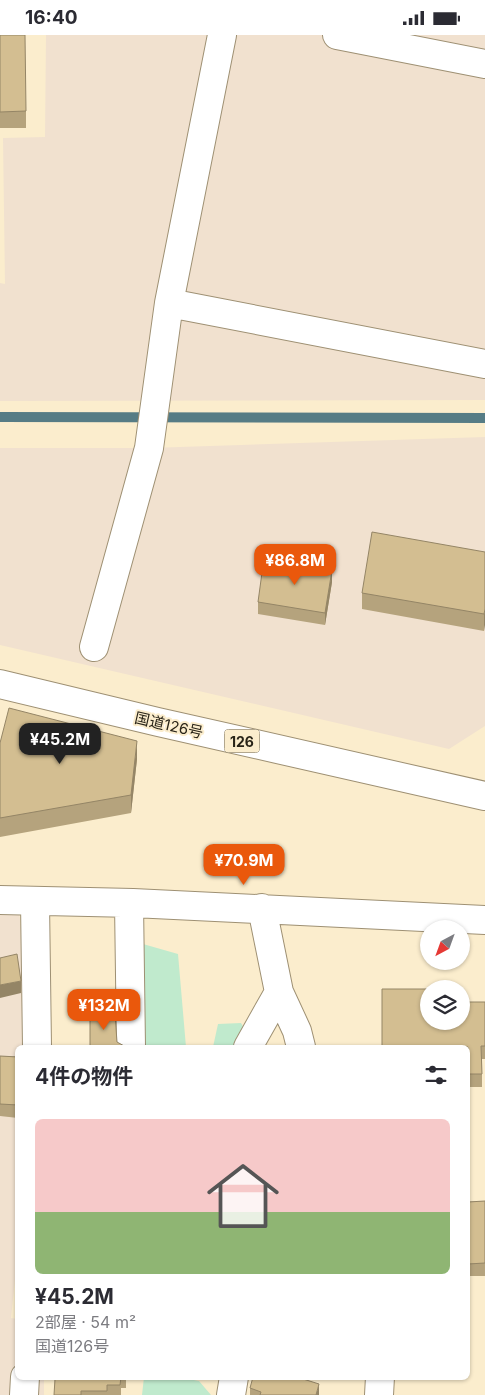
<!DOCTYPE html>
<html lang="ja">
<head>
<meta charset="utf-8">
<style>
	body { margin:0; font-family:Inter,"Noto Sans JP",sans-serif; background:#f7f7f7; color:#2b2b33; height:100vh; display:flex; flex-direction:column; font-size:19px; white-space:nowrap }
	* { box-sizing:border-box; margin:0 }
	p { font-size:16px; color:#7c7c81 }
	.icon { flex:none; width:28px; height:28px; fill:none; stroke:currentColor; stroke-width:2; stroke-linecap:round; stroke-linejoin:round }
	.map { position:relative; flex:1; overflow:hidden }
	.side { position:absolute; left:15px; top:1010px; width:455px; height:335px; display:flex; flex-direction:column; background:#fff; border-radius:8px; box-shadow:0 1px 4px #0004 }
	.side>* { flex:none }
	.needle { width:32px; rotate:221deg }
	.tools { position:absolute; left:420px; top:885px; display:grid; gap:10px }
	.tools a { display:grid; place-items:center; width:50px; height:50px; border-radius:50%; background:#fff; box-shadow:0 1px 4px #0004; font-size:25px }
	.price { position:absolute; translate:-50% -42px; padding:0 11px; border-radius:10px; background:#ea580c; color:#fff; font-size:16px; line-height:32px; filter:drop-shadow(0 1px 2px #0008) }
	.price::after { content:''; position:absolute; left:50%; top:30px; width:15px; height:11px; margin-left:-8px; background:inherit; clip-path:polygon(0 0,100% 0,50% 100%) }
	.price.selected { background:#222; color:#fff }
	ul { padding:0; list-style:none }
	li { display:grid; align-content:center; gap:10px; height:265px; padding:0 20px }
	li+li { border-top:1px solid #e1e1e2 }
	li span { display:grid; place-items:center; height:155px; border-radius:8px; color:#555 }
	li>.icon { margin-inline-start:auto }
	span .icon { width:90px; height:90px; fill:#fffc; stroke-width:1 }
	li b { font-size:21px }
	h2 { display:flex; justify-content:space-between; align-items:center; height:60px; padding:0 20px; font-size:21px }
	.status { display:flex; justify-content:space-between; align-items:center; height:35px; padding:0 25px; background:#fff; direction:ltr }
	.status svg { height:14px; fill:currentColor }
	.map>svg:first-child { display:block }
	.industrial { fill:#f1e1cf }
	.green { fill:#c0eacd }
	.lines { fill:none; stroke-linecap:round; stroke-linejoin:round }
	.stream { stroke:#567c85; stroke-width:10 }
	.minor-casing { stroke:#9e9073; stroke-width:30 }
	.highway-casing { stroke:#9e9073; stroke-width:30 }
	.minor { stroke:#fff; stroke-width:28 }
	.highway { stroke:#fff; stroke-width:28 }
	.wall { fill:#b5a37d }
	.shaded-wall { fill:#948566 }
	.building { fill:#d3be91; stroke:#948566 }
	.labels { text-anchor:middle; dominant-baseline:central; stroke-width:4; stroke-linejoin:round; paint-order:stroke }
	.shield { fill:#fbedcd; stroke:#68604e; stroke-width:1 }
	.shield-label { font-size:14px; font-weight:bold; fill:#292418 }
	.street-label { font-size:15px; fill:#292418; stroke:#fbedcd }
</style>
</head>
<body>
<div class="status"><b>16:40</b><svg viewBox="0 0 49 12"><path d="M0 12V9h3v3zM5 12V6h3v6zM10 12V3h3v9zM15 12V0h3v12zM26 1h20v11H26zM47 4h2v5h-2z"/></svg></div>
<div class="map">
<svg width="485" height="1360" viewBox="0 0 485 1360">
	<rect width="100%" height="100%" fill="#fbedcd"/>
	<path class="industrial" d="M 46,0 L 485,0 L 485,365 L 0,366 L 0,248 L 5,249 L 3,103 L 45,102 Z
		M 485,402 L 485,691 L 449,714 L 0,610 L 0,413 L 149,413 Z
		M 0,875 L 19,876 L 34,1004 L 33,1012 L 18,1012 L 18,1215 L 11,1283 L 17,1284 L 18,1342 L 44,1343 L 44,1360 L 0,1360 Z"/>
	<path class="green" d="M 143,909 L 178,919 L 186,1012 L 145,1012 Z
		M 241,988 L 255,1012 L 213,1012 L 218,989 Z
		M 144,1342 L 183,1343 L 199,1346 L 211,1360 L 142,1360 Z"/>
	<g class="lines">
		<path class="stream" d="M 0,382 L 485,383"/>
		<g class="minor-casing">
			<path id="minor" d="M 337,0 L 485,29
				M 169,268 L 485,329
				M 94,612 L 149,413 L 169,268 L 222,0
				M 0,865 L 133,868 L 485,885
				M 35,867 L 37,1012
				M 129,868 L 131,1012
				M 262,873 L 279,957 L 297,996 L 301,1012
				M 248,1012 L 279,957
				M 24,1360 L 25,1342
				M 231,1360 L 234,1342
				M 379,1360 L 380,1342"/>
		</g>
		<g class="highway-casing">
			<path id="highway" d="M 0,649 L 158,687 L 485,761"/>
		</g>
		<use href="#minor" class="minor"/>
		<use href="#highway" class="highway"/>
	</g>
	<path class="wall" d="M 0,0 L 26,76 L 26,93 L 0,93 Z
		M 485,517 L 484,596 L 362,574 L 362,558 Z
		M 332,547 L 325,590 L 258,579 L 258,567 Z
		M 0,708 L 137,724 L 131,778 L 0,802 Z
		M 485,967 L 485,1024 L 482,1024 L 482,1052 L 468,1052 L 468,1012 L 429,986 Z
		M 0,1021 L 18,1022 L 18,1083 L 0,1081 Z
		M 485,1166 L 485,1241 L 468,1241 L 469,1294 L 468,1294 L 468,1167 Z
		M 63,1342 L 126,1342 L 126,1353 L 121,1353 L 121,1360 L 54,1360 Z
		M 305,1342 L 305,1345 L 319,1360 L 250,1360 L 250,1353 Z"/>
	<path class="shaded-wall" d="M 332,535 L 332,547 L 325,590 L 325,578 Z
		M 485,574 L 485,590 L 484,596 L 484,579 Z
		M 137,706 L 137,724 L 131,778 L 131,760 Z
		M 21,946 L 21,958 L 0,963 L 0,950 Z
		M 319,1349 L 319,1360 L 316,1360 Z"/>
	<path class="building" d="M 0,0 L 25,0 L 26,76 L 0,77 Z
		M 372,497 L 485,517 L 485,574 L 484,579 L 362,558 Z
		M 264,523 L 332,535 L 325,578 L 258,567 Z
		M 9,673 L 137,706 L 131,760 L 0,783 L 0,708 Z
		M 17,919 L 21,946 L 0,950 L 0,923 Z
		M 382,954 L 432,954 L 429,954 L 429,986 L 461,986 L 461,967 L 485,967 L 485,1011 L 481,1011 L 482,1039 L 468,1039 L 468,1012 L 382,1012 Z
		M 90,979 L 115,979 L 117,1007 L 126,1012 L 90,1012 Z
		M 0,1021 L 18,1022 L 18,1070 L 0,1069 Z
		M 485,1166 L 485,1228 L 468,1229 L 469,1281 L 468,1281 L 468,1167 Z
		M 63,1342 L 121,1342 L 120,1350 L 107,1350 L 107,1356 L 81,1356 L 81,1360 L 54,1360 L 55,1344 L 63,1343 Z
		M 253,1342 L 300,1342 L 300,1343 L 319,1349 L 316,1360 L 260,1360 L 261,1357 L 250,1353 Z"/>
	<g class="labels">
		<rect class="shield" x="224.5" y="694.5" width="35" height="23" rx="4"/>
		<g class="shield-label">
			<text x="242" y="706">126</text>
		</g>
		<g class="street-label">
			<text transform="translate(169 690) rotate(13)">国道126号</text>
		</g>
	</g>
</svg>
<div class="tools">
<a><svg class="needle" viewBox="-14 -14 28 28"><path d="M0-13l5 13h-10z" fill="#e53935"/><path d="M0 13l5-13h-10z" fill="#7c7c81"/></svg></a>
<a><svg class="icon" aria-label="layers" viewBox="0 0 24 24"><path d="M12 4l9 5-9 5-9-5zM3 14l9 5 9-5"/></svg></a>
</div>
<b class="price" style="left:295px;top:551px">¥86.8M</b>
<b class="price selected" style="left:60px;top:730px">¥45.2M</b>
<b class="price" style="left:244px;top:851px">¥70.9M</b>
<b class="price" style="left:104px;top:996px">¥132M</b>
<section class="side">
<h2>4件の物件<svg class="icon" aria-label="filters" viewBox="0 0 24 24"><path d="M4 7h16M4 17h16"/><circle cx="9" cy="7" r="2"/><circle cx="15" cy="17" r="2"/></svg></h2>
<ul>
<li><span style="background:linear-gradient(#f6c9c9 60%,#8fb573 0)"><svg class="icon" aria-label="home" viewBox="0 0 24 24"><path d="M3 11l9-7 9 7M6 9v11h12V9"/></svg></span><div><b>¥45.2M</b><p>2部屋 · 54 m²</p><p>国道126号</p></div></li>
</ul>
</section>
</div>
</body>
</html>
